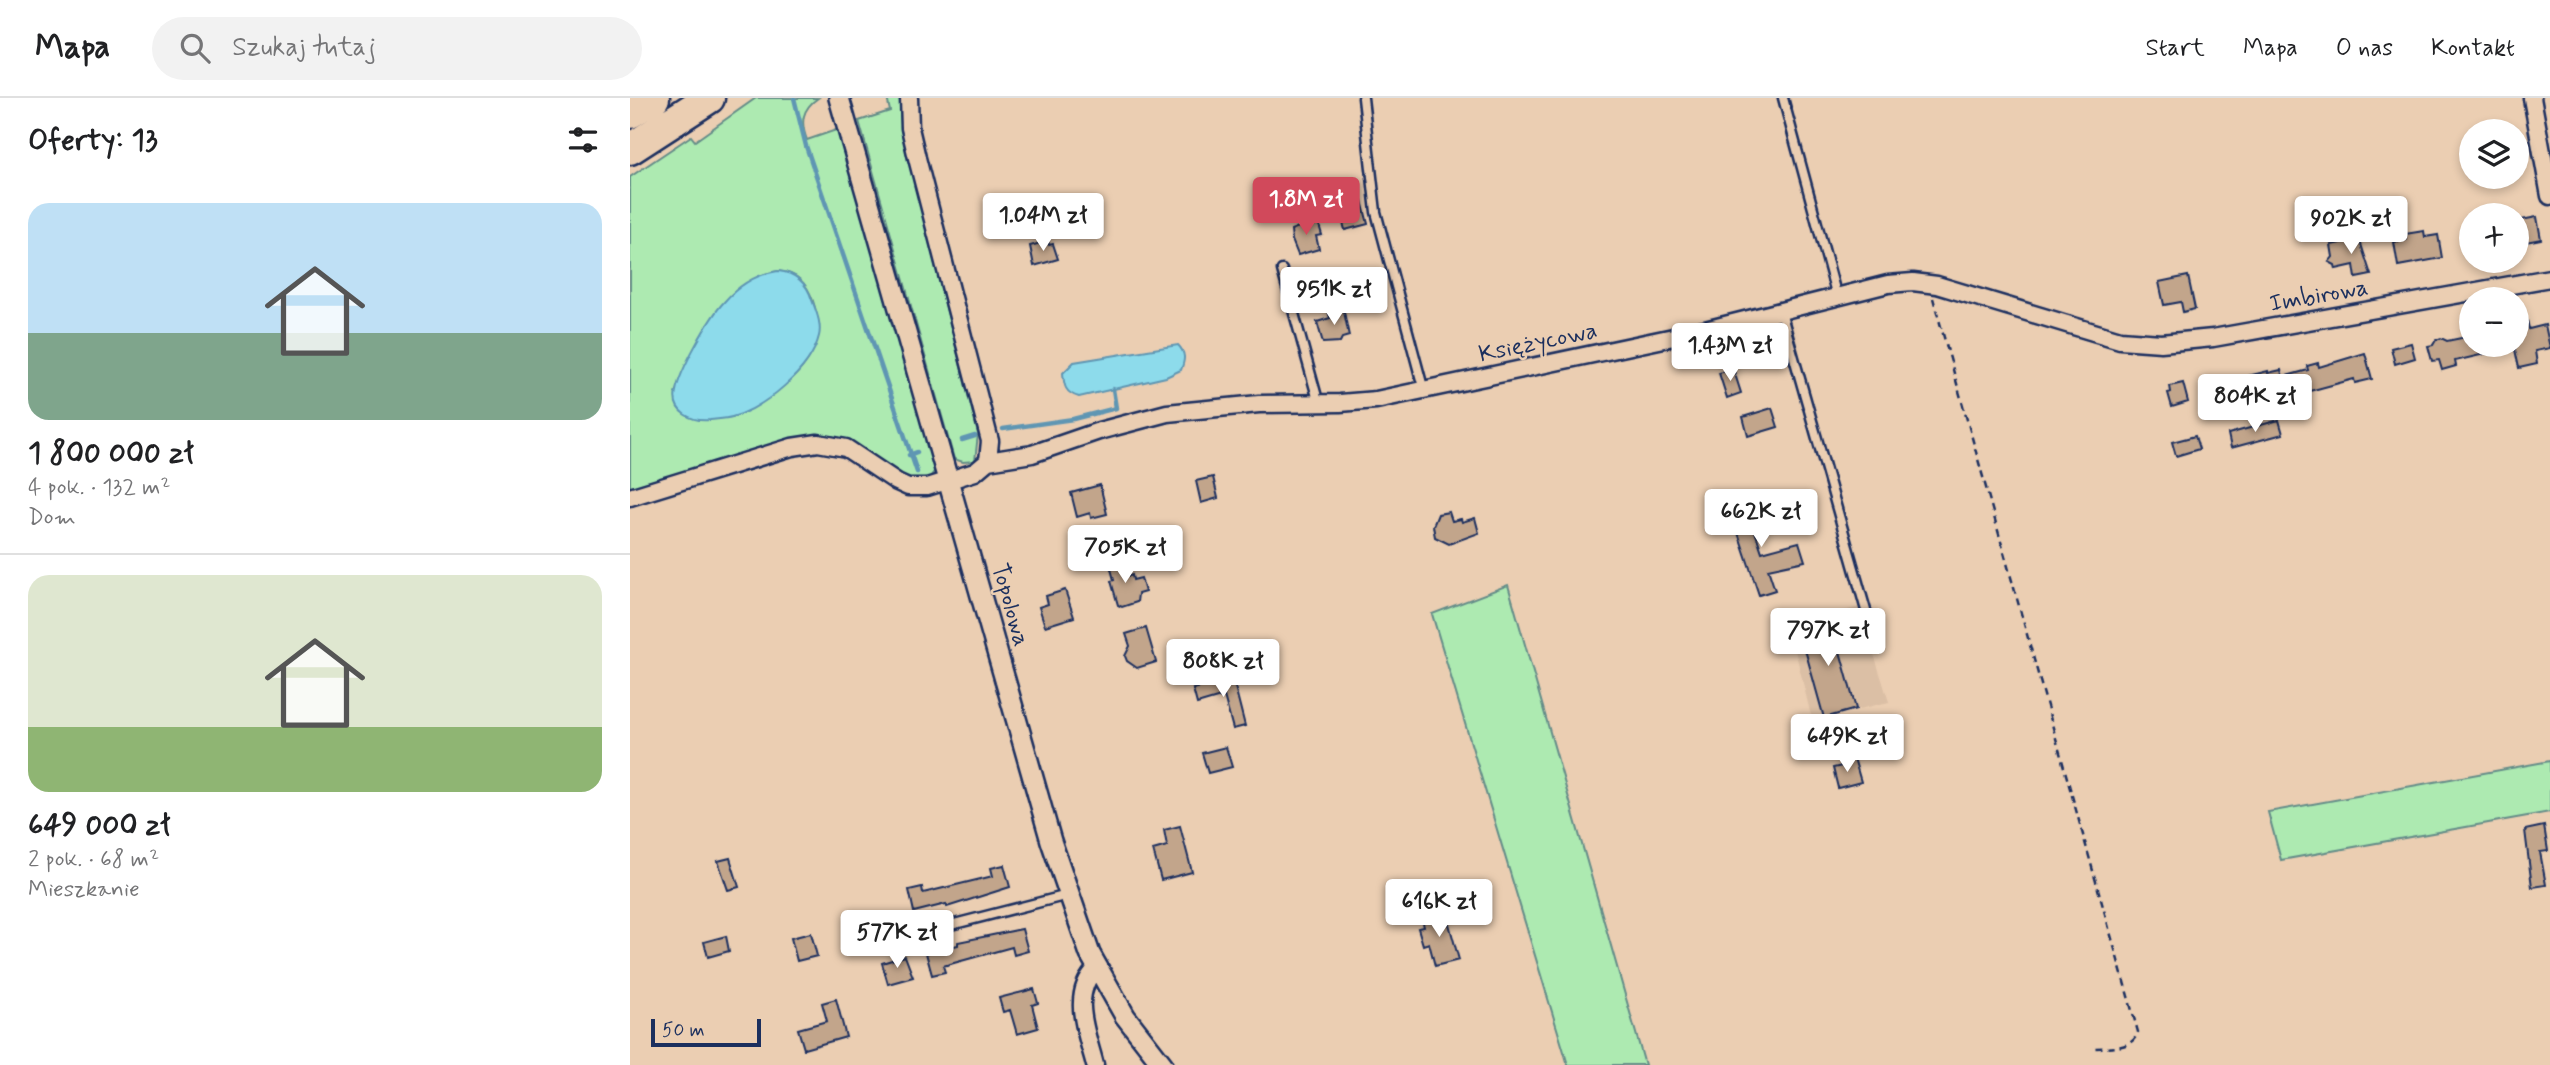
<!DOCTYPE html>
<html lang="pl">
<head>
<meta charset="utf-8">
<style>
	body { margin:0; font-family:Mynerve,sans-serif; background:#f2f2f2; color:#202124; height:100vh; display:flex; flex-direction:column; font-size:26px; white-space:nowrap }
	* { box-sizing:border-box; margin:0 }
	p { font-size:23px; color:#757577 }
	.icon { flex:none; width:38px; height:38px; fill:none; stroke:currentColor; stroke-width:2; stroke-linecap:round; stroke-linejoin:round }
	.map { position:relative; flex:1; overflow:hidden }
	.drawer { display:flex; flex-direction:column; background:#fff; width:630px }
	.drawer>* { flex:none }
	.buttons { position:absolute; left:1829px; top:21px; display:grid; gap:14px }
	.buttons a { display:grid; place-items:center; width:70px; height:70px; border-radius:50%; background:#fff; box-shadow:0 4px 10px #0003; font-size:35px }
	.scale { position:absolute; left:21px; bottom:18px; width:110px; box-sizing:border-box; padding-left:7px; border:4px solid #1b2f5e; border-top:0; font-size:19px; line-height:24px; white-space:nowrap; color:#1b2f5e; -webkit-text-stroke:5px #ebceb2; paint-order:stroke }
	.price { position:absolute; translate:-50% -60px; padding:0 16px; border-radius:7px; background:#fff; color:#222; font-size:23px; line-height:46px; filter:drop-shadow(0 2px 4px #0008) }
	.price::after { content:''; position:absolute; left:50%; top:42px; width:21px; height:16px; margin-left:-10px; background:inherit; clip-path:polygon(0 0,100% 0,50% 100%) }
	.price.current { background:#d1495b; color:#fff }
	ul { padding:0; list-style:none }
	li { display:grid; align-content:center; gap:14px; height:371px; padding:0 28px }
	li+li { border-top:2px solid #e0e0e0 }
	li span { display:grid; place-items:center; height:217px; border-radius:21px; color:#555 }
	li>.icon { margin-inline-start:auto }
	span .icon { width:126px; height:126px; fill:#fffc; stroke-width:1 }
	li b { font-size:30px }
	h2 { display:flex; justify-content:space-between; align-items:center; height:84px; padding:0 28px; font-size:30px }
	header { display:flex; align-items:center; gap:42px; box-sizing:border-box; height:98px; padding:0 35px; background:#fff; border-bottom:2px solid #e0e0e0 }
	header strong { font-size:33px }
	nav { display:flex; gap:38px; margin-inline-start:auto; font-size:24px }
	.search { width:490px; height:63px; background:#f2f2f2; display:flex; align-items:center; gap:18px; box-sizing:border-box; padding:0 24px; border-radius:38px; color:#757577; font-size:26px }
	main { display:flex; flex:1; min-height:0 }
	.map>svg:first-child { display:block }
	.built { fill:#dbbfa5 }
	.green { fill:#adeab1; stroke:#648c88; stroke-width:2; fill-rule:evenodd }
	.water { fill:#8ddbeb; stroke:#5f96b3; stroke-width:2 }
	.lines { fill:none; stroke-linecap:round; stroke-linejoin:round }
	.stream { stroke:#5f96b3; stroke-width:4.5 }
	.building { fill:#c2a58b; stroke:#1b2f5e; stroke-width:2 }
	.service-casing { stroke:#1b2f5e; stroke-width:13 }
	.minor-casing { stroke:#1b2f5e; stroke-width:21 }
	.tertiary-casing { stroke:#1b2f5e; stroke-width:24 }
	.motorway-casing { stroke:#1b2f5e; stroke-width:35 }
	.path { stroke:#1b2f5e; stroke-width:2.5; stroke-dasharray:7 5; stroke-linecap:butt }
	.service { stroke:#ebceb2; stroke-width:8 }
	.minor { stroke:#ebceb2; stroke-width:16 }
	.tertiary { stroke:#ebceb2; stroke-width:19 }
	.motorway { stroke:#ebceb2; stroke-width:30 }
	.labels { text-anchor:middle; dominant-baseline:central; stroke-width:5; stroke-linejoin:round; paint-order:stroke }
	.street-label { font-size:24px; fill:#1b2f5e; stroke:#ebceb2 }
</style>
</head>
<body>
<header>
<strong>Mapa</strong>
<div class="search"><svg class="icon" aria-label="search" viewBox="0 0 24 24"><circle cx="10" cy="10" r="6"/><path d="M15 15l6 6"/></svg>Szukaj tutaj</div>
<nav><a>Start</a><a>Mapa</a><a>O nas</a><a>Kontakt</a></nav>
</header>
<main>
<section class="drawer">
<h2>Oferty: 13<svg class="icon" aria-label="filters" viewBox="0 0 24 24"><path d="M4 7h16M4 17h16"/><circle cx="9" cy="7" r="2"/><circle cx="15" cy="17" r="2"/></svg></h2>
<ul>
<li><span style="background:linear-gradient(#bfe0f5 60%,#7fa58c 0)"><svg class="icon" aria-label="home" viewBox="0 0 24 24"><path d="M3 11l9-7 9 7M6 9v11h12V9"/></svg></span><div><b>1 800 000 zł</b><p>4 pok. · 132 m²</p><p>Dom</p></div></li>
<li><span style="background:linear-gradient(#dfe7d0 70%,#8fb573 0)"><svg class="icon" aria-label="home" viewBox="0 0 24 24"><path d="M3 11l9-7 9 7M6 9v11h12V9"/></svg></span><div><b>649 000 zł</b><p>2 pok. · 68 m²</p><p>Mieszkanie</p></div></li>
</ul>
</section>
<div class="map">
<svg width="1920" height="967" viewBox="0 0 1920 967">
	<rect width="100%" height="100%" fill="#ebceb2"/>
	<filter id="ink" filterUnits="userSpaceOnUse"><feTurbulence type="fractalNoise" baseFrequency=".0143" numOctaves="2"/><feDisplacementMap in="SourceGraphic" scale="14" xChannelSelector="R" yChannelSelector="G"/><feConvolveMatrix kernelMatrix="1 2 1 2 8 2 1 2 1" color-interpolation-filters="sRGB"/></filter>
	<g filter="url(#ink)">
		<path class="built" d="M 1229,509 L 1259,604 L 1182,622 L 1159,527 Z"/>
		<path class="green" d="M 126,0 L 188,0 C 172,11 170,24 177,42 L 209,31 L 306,371 L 300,379 L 281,382 C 238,364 229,333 175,338 L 0,391 L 0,79 L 61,38 L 65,43 ZM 148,173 C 167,175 177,185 183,203 C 204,263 148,296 102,319 L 45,295 C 65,250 92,181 148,173 Z
			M 257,0 L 270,0 L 271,32 L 348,336 L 345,363 L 333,364 L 324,361 L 229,23 L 260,13 Z
			M 878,487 L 1015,967 L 938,967 L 802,516 Z
			M 1920,663 L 1920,714 L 1651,762 L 1638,714 Z"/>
		<path class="water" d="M 148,173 C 166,175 177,185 182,202 C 186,213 192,226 189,238 C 181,272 134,310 102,319 C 95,321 87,321 80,322 C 63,324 41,315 46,293 C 50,272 79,220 94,204 C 108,188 127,176 148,173 Z
			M 548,247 C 556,255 555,262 551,272 L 536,279 L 449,299 C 435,295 434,288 433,275 L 444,264 Z"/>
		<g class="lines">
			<path class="stream" d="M 164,0 L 176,48 L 287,374
				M 373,331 L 443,321 L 486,310 L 483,291
				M 332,342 L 345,338
				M 279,357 L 287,354"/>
		</g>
		<path class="building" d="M 725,93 L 728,105 L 732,103 L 738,126 L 715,132 L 706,98 Z
			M 1907,119 L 1911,141 L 1886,146 L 1886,123 Z
			M 687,120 L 692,137 L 686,138 L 689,151 L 668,157 L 662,142 L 661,132 L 674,127 L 673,124 Z
			M 1794,133 L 1795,139 L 1808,137 L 1812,160 L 1768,168 L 1764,144 L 1776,142 L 1775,136 Z
			M 1728,137 L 1741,177 L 1726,180 L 1724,167 L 1706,171 L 1705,167 L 1699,164 L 1703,159 L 1701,147 L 1715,144 L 1714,140 Z
			M 418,143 L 419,147 L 423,146 L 428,161 L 404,168 L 400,148 Z
			M 1558,178 L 1565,211 L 1553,214 L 1551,204 L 1534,207 L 1529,184 Z
			M 713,209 L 719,238 L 712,240 L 710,244 L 693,245 L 687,224 L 700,220 L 698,212 Z
			M 1897,222 L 1899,231 L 1915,227 L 1920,250 L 1905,253 L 1907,266 L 1889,270 L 1884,247 L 1886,247 L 1886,225 Z
			M 1841,238 L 1841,247 L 1875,247 L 1876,251 L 1825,263 L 1826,268 L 1812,272 L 1809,262 L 1802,263 L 1798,248 L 1803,247 L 1806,242 L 1811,240 L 1817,243 Z
			M 1781,245 L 1785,260 L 1765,266 L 1761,250 Z
			M 1735,255 L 1742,281 L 1725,285 L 1724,281 L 1676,294 L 1674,285 L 1642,294 L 1641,289 L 1595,303 L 1594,301 L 1582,304 L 1578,290 L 1590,285 L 1638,273 L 1638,275 L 1651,272 L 1653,279 L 1678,272 L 1677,268 L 1688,265 L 1689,269 Z
			M 1103,270 L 1111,295 L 1097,300 L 1089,275 Z
			M 1553,285 L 1558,304 L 1542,309 L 1538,295 L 1541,294 L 1540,288 Z
			M 1142,310 L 1148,329 L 1118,338 L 1113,319 Z
			M 1649,322 L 1653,336 L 1601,350 L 1598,336 Z
			M 1565,338 L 1569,351 L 1546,358 L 1542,344 Z
			M 583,379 L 588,400 L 571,405 L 566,383 Z
			M 470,387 L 477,416 L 461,420 L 460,415 L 447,419 L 441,395 Z
			M 1114,400 L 1132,454 L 1169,444 L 1175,463 L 1138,471 L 1145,492 L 1129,497 L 1098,405 Z
			M 819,414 L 822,423 L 831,421 L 832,424 L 845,420 L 849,435 L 819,446 L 805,439 L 803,428 L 808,416 Z
			M 494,463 L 499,478 L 502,477 L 503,482 L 511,480 L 515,494 L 508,496 L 507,504 L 492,509 L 488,507 L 481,483 L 484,482 L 480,467 Z
			M 435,492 L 444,519 L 415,528 L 409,509 L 418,506 L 416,498 Z
			M 1201,521 L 1226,611 L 1194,620 L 1169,530 Z
			M 516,530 L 526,564 L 507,570 L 497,563 L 495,558 L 500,548 L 496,536 Z
			M 603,581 L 615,628 L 603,631 L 594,598 L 567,606 L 563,591 Z
			M 1245,638 L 1249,653 L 1223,660 L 1219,645 Z
			M 596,649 L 602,669 L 578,675 L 572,655 Z
			M 1224,660 L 1231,684 L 1208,690 L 1203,670 L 1212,668 L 1211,664 Z
			M 550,728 L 562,774 L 531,782 L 523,752 L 537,748 L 534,732 Z
			M 1914,728 L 1918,753 L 1910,754 L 1916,787 L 1902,789 L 1895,732 Z
			M 100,760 L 109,789 L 98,792 L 88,763 Z
			M 374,767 L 380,789 L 317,809 L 316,806 L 284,814 L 279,792 L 292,789 L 293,795 L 363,778 L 361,770 Z
			M 816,815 L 829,862 L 805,868 L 799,845 L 793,847 L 788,830 L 794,829 L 792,821 Z
			M 392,831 L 398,853 L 384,857 L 382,849 L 313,868 L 315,874 L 302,877 L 296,855 L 328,847 L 328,844 Z
			M 181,835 L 187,858 L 167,863 L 161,840 Z
			M 96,838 L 99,853 L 78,859 L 74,844 Z
			M 275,858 L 283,879 L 258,886 L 252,865 Z
			M 404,891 L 408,905 L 402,907 L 408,930 L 387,936 L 380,912 L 373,914 L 369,900 Z
			M 206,901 L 216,939 L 174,951 L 168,931 L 197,923 L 192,905 Z"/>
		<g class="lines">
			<g class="service-casing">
				<path id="service" d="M 733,0 L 746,114 L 794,293
					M 1153,0 L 1207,199
					M 652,172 L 689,306
					M 1151,214 L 1237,516
					M 305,831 L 438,797"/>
			</g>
			<g class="minor-casing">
				<path id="minor" d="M 279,0 L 280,30 L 287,60 L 360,343 L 358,363
					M 1902,0 L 1920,98
					M 0,399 L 162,349 L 188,345 L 216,350 L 267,384 L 278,389 L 297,389 L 345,374 L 358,363 L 402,356 L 469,333 L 537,315 L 629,306 L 710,305 L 746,302 L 1067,234 L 1258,186 L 1283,184 L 1307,187 L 1490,242 L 1531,245 L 1583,240 L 1920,180
					M 465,967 C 457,935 439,896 467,870"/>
			</g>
			<g class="tertiary-casing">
				<path id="tertiary" d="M 209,0 L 421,743 L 460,856 L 495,918 L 533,967"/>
			</g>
			<g class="motorway-casing">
				<path id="motorway" d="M 0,15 L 24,0
					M 0,51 L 79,0"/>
			</g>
			<path class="path" d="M 1303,200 L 1508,934 C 1502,952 1482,949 1465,950"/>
			<use href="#service" class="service"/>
			<use href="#minor" class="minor"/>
			<use href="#tertiary" class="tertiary"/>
			<use href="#motorway" class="motorway"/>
		</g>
	</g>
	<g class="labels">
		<g class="street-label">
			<text transform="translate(1689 198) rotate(-10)">Imbirowa</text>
			<text transform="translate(908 245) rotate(-12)">Księżycowa</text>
			<text transform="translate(380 507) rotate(74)">Topolowa</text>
		</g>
	</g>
</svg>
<div class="buttons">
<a><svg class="icon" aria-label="layers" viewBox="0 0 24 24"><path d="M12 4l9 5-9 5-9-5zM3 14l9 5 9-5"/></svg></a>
<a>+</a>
<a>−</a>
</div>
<div class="scale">50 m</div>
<b class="price current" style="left:676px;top:139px">1.8M zł</b>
<b class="price" style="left:413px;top:155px">1.04M zł</b>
<b class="price" style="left:1721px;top:158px">902K zł</b>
<b class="price" style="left:704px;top:229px">951K zł</b>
<b class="price" style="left:1100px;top:285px">1.43M zł</b>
<b class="price" style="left:1625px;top:336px">804K zł</b>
<b class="price" style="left:1131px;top:451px">662K zł</b>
<b class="price" style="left:495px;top:487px">705K zł</b>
<b class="price" style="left:1198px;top:570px">797K zł</b>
<b class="price" style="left:593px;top:601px">808K zł</b>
<b class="price" style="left:1217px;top:676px">649K zł</b>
<b class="price" style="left:809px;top:841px">616K zł</b>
<b class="price" style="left:267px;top:872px">577K zł</b>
</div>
</main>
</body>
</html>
